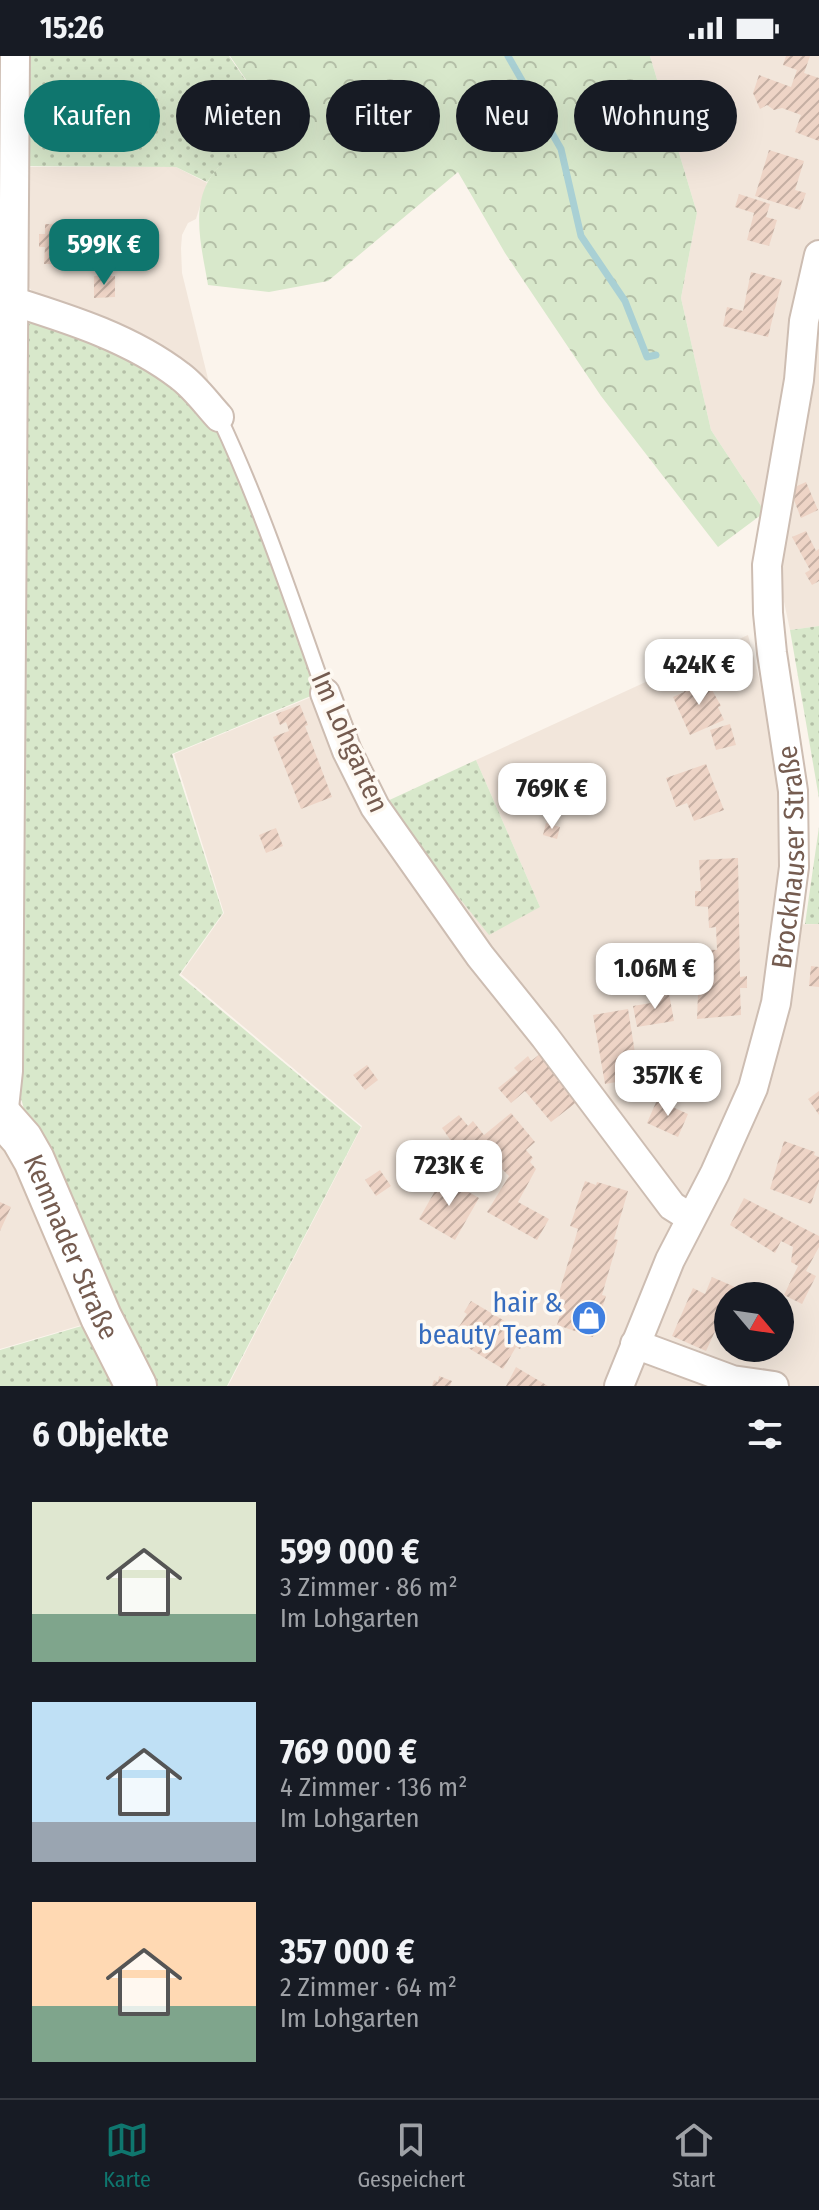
<!DOCTYPE html>
<html lang="de">
<head>
<meta charset="utf-8">
<style>
	body { margin:0; font-family:"Fira Sans Condensed",sans-serif; background:#20242c; color:#f1f3f6; height:100vh; display:flex; flex-direction:column; font-size:30px; white-space:nowrap }
	* { box-sizing:border-box; margin:0 }
	p { font-size:26px; color:#9ea1a6 }
	.icon { flex:none; width:44px; height:44px; fill:none; stroke:currentColor; stroke-width:2; stroke-linecap:round; stroke-linejoin:round }
	.map { position:relative; height:1330px; overflow:hidden }
	.drawer { display:flex; flex-direction:column; background:#171b24; flex:1 }
	.drawer>* { flex:none }
	.guide { position:absolute; left:24px; top:24px; width:772px; height:72px; display:flex; gap:16px }
	.needle { width:52px; rotate:119deg }
	.buttons { position:absolute; left:714px; top:1226px; display:grid; gap:16px }
	.buttons a { display:grid; place-items:center; width:80px; height:80px; border-radius:50%; background:#171b24; box-shadow:0 8px 32px #0002; font-size:40px }
	.price { position:absolute; translate:-50% -68px; padding:0 18px; border-radius:16px; background:#fff; color:#222; font-size:26px; line-height:52px; filter:drop-shadow(0 2px 4px #0008) }
	.price::after { content:''; position:absolute; left:50%; top:48px; width:24px; height:18px; margin-left:-12px; background:inherit; clip-path:polygon(0 0,100% 0,50% 100%) }
	.price.selected { background:#0f766e; color:#fff }
	ul { padding:0; list-style:none }
	li { display:flex; align-items:center; gap:24px; height:200px; padding:0 32px }
	li span { display:grid; place-items:center; flex:none; width:224px; height:160px; border-radius:0px; color:#555 }
	li>.icon { margin-inline-start:auto }
	span .icon { width:96px; height:96px; fill:#fffc; stroke-width:1 }
	li b { font-size:34px }
	h2 { display:flex; justify-content:space-between; align-items:center; height:96px; padding:0 32px; font-size:34px }
	.chip { padding:0 28px; border-radius:36px; background:#171b24; box-shadow:0 8px 32px #0002; font-size:28px; line-height:72px }
	.chip.selected { background:#0f766e; color:#fff }
	.status { display:flex; justify-content:space-between; align-items:center; height:56px; padding:0 40px; background:#171b24; direction:ltr }
	.status svg { height:22px; fill:currentColor }
	.tab-bar { display:flex; justify-content:space-around; align-items:center; height:112px; border-top:2px solid #363941; background:#171b24; font-size:22px; color:#9ea1a6 }
	.tab-bar a { display:grid; justify-items:center; gap:4px }
	.tab-bar .selected { color:#0f766e }
	.map>svg:first-child { display:block }
	.residential { fill:#f2e6db; fill-rule:evenodd }
	.green { fill:url(#green-dots) }
	.forest { fill:url(#forest-crowns) }
	.lines { fill:none; stroke-linecap:round; stroke-linejoin:round }
	.stream { stroke:#a9d0d4; stroke-width:7 }
	.building { fill:url(#building-hatch) }
	.lane-casing { stroke:#cdbdb2; stroke-width:18 }
	.street-casing { stroke:#cdbdb2; stroke-width:32 }
	.secondary-casing { stroke:#cfbdb0; stroke-width:44 }
	.lane { stroke:#fff; stroke-width:14 }
	.street { stroke:#fff; stroke-width:28 }
	.secondary { stroke:#fff; stroke-width:40 }
	.labels { text-anchor:middle; dominant-baseline:central; stroke-width:7; stroke-linejoin:round; paint-order:stroke }
	.street-label { font-size:28px; fill:#755c50; stroke:#fef9f2 }
	.shop-label { font-size:28px; fill:#366cbe; stroke:#fef9f2; text-anchor:end }
</style>
</head>
<body>
<div class="status"><b>15:26</b><svg viewBox="0 0 49 12"><path d="M0 12V9h3v3zM5 12V6h3v6zM10 12V3h3v9zM15 12V0h3v12zM26 1h20v11H26zM47 4h2v5h-2z"/></svg></div>
<div class="map">
<svg width="819" height="1330" viewBox="0 0 819 1330">
	<defs>
		<pattern id="green-dots" width="8" height="8" patternUnits="userSpaceOnUse" patternTransform="scale(2)"><rect width="8" height="8" fill="#d8e8cb"/><path d="M2 2h.1M6 6h.1" fill="none" stroke="#b4bfa7" stroke-width="1.8" stroke-linecap="round"/></pattern>
		<pattern id="forest-crowns" width="20" height="18" patternUnits="userSpaceOnUse" patternTransform="scale(2)"><rect width="20" height="18" fill="#d8e8cb"/><path d="M2 6a3 3 0 1 1 6 0M12 15a3 3 0 1 1 6 0" fill="none" stroke="#b4bfa7"/></pattern>
		<pattern id="building-hatch" width="6" height="6" patternUnits="userSpaceOnUse" patternTransform="scale(2)"><rect width="6" height="6" fill="#eed4c6"/><path d="M-1 1l2-2M0 6l6-6M5 7l2-2" fill="none" stroke="#c5afa3"/></pattern>
	</defs>
	<rect width="100%" height="100%" fill="#fbf4ec"/>
	<path class="residential" d="M 650,0 L 819,0 L 819,570 L 790,574 L 765,456 L 711,374 L 681,242 L 697,157 Z
		M 21,111 L 176,111 L 207,127 L 196,163 L 188,167 L 182,179 L 181,192 L 182,217 L 211,335 L 35,239 L 28,230 L 22,216 Z
		M 748,579 L 785,723 L 782,819 L 775,869 L 819,868 L 819,1330 L 228,1330 L 362,1070 L 181,918 L 224,857 L 174,698 L 333,632 L 383,747 L 540,851 L 476,704 ZM 728,1240 L 780,1240 L 780,1292 L 728,1292 Z
		M 0,1075 L 85,1268 L 0,1293 Z"/>
	<path class="green" d="M 22,0 L 229,0 L 277,70 L 218,112 L 207,126 L 176,111 L 21,110 Z
		M 32,265 L 137,300 L 213,365 L 236,412 L 267,492 L 318,637 L 172,698 L 223,857 L 179,919 L 361,1071 L 227,1330 L 150,1330 L 27,1065 L 16,1023 L 23,274 Z
		M 819,570 L 819,742 L 790,574 Z
		M 476,704 L 540,851 L 489,879 L 383,747 Z
		M 819,771 L 819,868 L 805,868 Z
		M 85,1269 L 117,1330 L 0,1330 L 0,1294 Z"/>
	<path class="forest" d="M 230,0 L 650,0 L 697,157 L 681,242 L 711,374 L 765,456 L 718,491 L 601,340 L 505,197 L 458,116 L 328,225 L 269,236 L 208,229 C 202,192 188,146 216,114 C 232,97 259,84 278,71 Z"/>
	<g class="lines">
		<path class="stream" d="M 508,0 L 561,93 L 581,180 L 625,245 L 647,301 L 656,299"/>
	</g>
	<path class="building" d="M 786,0 L 810,0 L 804,17 L 819,22 L 819,85 L 795,76 L 801,59 L 782,52 L 774,54 L 767,49 L 760,53 L 753,37 L 759,19 L 791,31 L 797,14 L 783,9 Z
		M 769,94 L 804,105 L 795,134 L 806,137 L 800,154 L 755,140 Z
		M 739,138 L 770,148 L 766,161 L 777,164 L 769,190 L 747,184 L 754,157 L 735,151 Z
		M 45,168 L 76,169 L 75,208 L 44,208 L 45,191 L 39,191 L 39,178 L 45,178 Z
		M 751,216 L 782,224 L 768,281 L 723,270 L 727,251 L 743,255 Z
		M 94,220 L 115,220 L 115,241 L 94,242 Z
		M 806,426 L 818,454 L 801,462 L 792,439 L 797,430 Z
		M 806,475 L 816,495 L 819,493 L 819,525 L 812,529 L 805,517 L 810,514 L 792,481 Z
		M 707,625 L 721,650 L 718,651 L 724,664 L 690,679 L 673,641 L 684,636 L 685,631 L 691,628 L 696,630 Z
		M 300,649 L 308,669 L 305,670 L 332,741 L 301,753 L 273,681 L 289,675 L 286,666 L 280,669 L 276,658 Z
		M 730,668 L 736,689 L 716,694 L 710,674 Z
		M 706,708 L 724,754 L 694,765 L 687,747 L 676,751 L 666,722 Z
		M 601,725 L 605,735 L 587,743 L 582,733 Z
		M 546,767 L 560,771 L 557,783 L 543,779 Z
		M 276,772 L 283,790 L 266,797 L 259,779 Z
		M 738,802 L 740,921 L 747,920 L 747,932 L 740,932 L 741,959 L 697,963 L 698,938 L 695,893 L 717,894 L 716,871 L 709,872 L 708,851 L 695,850 L 695,835 L 701,835 L 699,804 Z
		M 811,910 L 819,911 L 819,931 L 809,930 Z
		M 668,932 L 674,965 L 637,971 L 633,950 L 657,946 L 655,935 Z
		M 628,953 L 639,1022 L 605,1028 L 593,959 Z
		M 540,998 L 578,1045 L 551,1066 L 525,1035 L 511,1047 L 498,1032 L 518,1016 L 514,1012 L 528,1000 L 531,1005 Z
		M 367,1009 L 378,1024 L 365,1034 L 353,1019 Z
		M 819,1035 L 819,1059 L 808,1043 Z
		M 657,1044 L 688,1058 L 678,1081 L 647,1067 Z
		M 511,1057 L 535,1086 L 526,1094 L 533,1102 L 530,1106 L 536,1113 L 518,1146 L 549,1163 L 537,1184 L 487,1156 L 509,1120 L 502,1113 L 495,1119 L 472,1090 L 461,1099 L 442,1072 L 459,1059 L 468,1070 L 473,1065 L 484,1079 Z
		M 784,1085 L 815,1096 L 814,1099 L 819,1101 L 819,1125 L 811,1148 L 770,1133 Z
		M 380,1114 L 391,1130 L 376,1140 L 365,1124 Z
		M 443,1121 L 479,1142 L 455,1184 L 419,1163 Z
		M 585,1125 L 596,1129 L 597,1126 L 628,1135 L 614,1183 L 618,1184 L 602,1239 L 606,1240 L 593,1281 L 557,1269 L 560,1259 L 553,1257 L 578,1173 L 570,1170 Z
		M 744,1142 L 819,1180 L 819,1191 L 806,1215 L 816,1220 L 802,1248 L 784,1239 L 798,1210 L 791,1206 L 793,1191 L 781,1185 L 775,1197 L 730,1169 Z
		M 0,1146 L 11,1151 L 0,1175 Z
		M 712,1221 L 735,1231 L 731,1240 L 728,1240 L 728,1247 L 706,1295 L 672,1280 L 693,1232 L 705,1238 Z
		M 471,1245 L 528,1279 L 520,1293 L 516,1291 L 503,1313 L 452,1282 L 467,1258 L 464,1256 Z
		M 516,1311 L 526,1317 L 548,1330 L 506,1330 Z
		M 439,1320 L 452,1325 L 450,1330 L 432,1330 L 434,1324 L 438,1326 Z"/>
	<g class="lines">
		<g class="lane-casing">
			<path id="lane" d="M 219,361 C 261,450 292,544 325,637"/>
		</g>
		<g class="street-casing">
			<g id="street">
				<path d="M 15,246 C 72,264 132,283 180,320 C 195,331 207,348 219,361"/>
				<path d="M 325,637 L 347,695 L 375,751 L 480,900 L 545,981 L 672,1150 L 691,1162"/>
				<path d="M 3,1061 L 8,1015 L 15,0"/>
				<path d="M 635,1288 L 732,1324 L 774,1330"/>
				<path id="s1" d="M 619,1330 L 670,1204 L 715,1117 L 753,1032 L 776,947 L 794,811 L 793,735 L 772,597 L 768,557 L 767,509 L 799,324 L 804,265 L 819,199"/>
			</g>
		</g>
		<g class="secondary-casing">
			<g id="secondary">
				<path id="s2" d="M 0,1058 L 22,1083 L 34,1104 L 101,1261 L 136,1330"/>
			</g>
		</g>
		<use href="#lane" class="lane"/>
		<use href="#street" class="street"/>
		<use href="#secondary" class="secondary"/>
	</g>
	<defs>
		<g id="shop-disc" transform="scale(1.8)"><circle r="9.5" fill="#3f7fe0" stroke="#fef9f2"/><path d="M-5-2.5h2.3a2.7 3.5 0 0 1 5.4 0H5L5.5 6h-11ZM-1.5-2.5h3a1.5 2.3 0 0 0-3 0Z" fill="#fff"/></g>
	</defs>
	<g fill-rule="evenodd">
		<use href="#shop-disc" x="589" y="1262"/>
	</g>
	<g class="labels">
		<g class="street-label">
			<text transform="translate(350 686) rotate(66)">Im Lohgarten</text>
			<text stroke="none"><textPath href="#s1" startOffset="562">Brockhauser Straße</textPath></text>
			<text stroke="none"><textPath href="#s2" startOffset="152">Kemnader Straße</textPath></text>
		</g>
		<g class="shop-label">
			<text x="563" y="1246">hair &amp;<tspan x="563" dy="32">beauty Team</tspan></text>
		</g>
	</g>
</svg>
<div class="buttons">
<a><svg class="needle" viewBox="-14 -14 28 28"><path d="M0-13l5 13h-10z" fill="#e53935"/><path d="M0 13l5-13h-10z" fill="#9ea1a6"/></svg></a>
</div>
<b class="price selected" style="left:104px;top:231px">599K €</b>
<b class="price" style="left:699px;top:651px">424K €</b>
<b class="price" style="left:552px;top:775px">769K €</b>
<b class="price" style="left:655px;top:955px">1.06M €</b>
<b class="price" style="left:668px;top:1062px">357K €</b>
<b class="price" style="left:449px;top:1152px">723K €</b>
<div class="guide">
<a class="chip selected">Kaufen</a>
<a class="chip">Mieten</a>
<a class="chip">Filter</a>
<a class="chip">Neu</a>
<a class="chip">Wohnung</a>
</div>
</div>
<section class="drawer">
<h2>6 Objekte<svg class="icon" aria-label="filters" viewBox="0 0 24 24"><path d="M4 7h16M4 17h16"/><circle cx="9" cy="7" r="2"/><circle cx="15" cy="17" r="2"/></svg></h2>
<ul>
<li><span style="background:linear-gradient(#dfe7d0 70%,#7fa58c 0)"><svg class="icon" aria-label="home" viewBox="0 0 24 24"><path d="M3 11l9-7 9 7M6 9v11h12V9"/></svg></span><div><b>599 000 €</b><p>3 Zimmer · 86 m²</p><p>Im Lohgarten</p></div></li>
<li><span style="background:linear-gradient(#bfe0f5 75%,#9aa5b1 0)"><svg class="icon" aria-label="home" viewBox="0 0 24 24"><path d="M3 11l9-7 9 7M6 9v11h12V9"/></svg></span><div><b>769 000 €</b><p>4 Zimmer · 136 m²</p><p>Im Lohgarten</p></div></li>
<li><span style="background:linear-gradient(#ffd9b3 65%,#7fa58c 0)"><svg class="icon" aria-label="home" viewBox="0 0 24 24"><path d="M3 11l9-7 9 7M6 9v11h12V9"/></svg></span><div><b>357 000 €</b><p>2 Zimmer · 64 m²</p><p>Im Lohgarten</p></div></li>
</ul>
</section>
<nav class="tab-bar">
<a class="selected"><svg class="icon" aria-label="map" viewBox="0 0 24 24"><path d="M3 6l6-2 6 2 6-2v14l-6 2-6-2-6 2zM9 4v14M15 6v14"/></svg>Karte</a>
<a><svg class="icon" aria-label="saved" viewBox="0 0 24 24"><path d="M7 4h10v16l-5-4-5 4z"/></svg>Gespeichert</a>
<a><svg class="icon" aria-label="home" viewBox="0 0 24 24"><path d="M3 11l9-7 9 7M6 9v11h12V9"/></svg>Start</a>
</nav>
</body>
</html>
